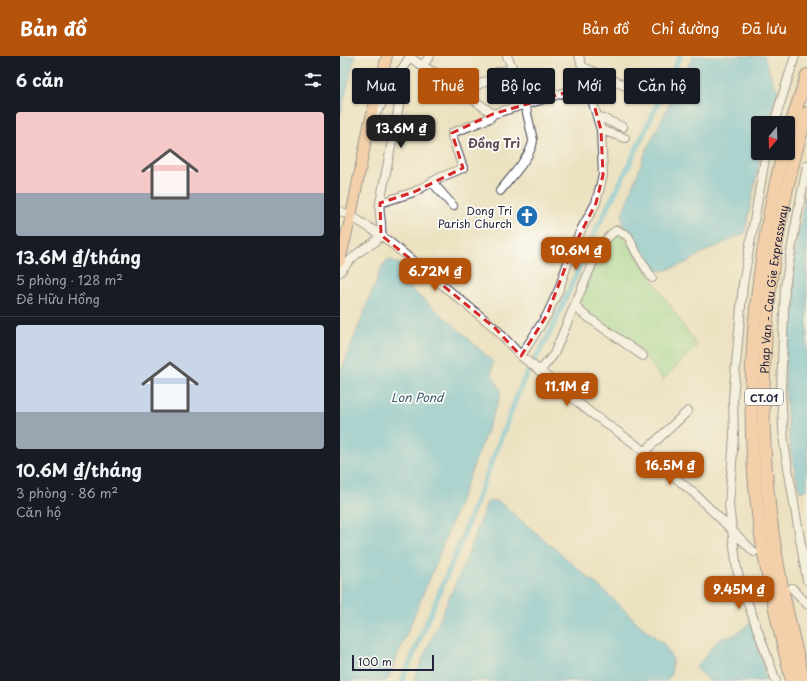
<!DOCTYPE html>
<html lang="vi">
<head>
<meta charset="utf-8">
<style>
	body { margin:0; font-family:"Playpen Sans",sans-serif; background:#242831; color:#f1f3f6; height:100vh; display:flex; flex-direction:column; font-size:15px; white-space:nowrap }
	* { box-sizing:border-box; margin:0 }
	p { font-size:13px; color:#9ea1a6 }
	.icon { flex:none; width:22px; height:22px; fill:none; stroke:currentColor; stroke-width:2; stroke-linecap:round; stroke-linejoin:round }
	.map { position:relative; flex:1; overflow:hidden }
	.details { display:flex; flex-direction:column; background:#171b24; width:340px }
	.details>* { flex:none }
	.guide { position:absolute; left:12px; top:12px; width:380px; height:36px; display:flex; gap:8px }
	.needle { width:26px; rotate:199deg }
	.buttons { position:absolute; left:411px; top:60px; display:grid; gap:8px }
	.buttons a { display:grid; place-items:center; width:44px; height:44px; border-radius:4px; background:#171b24; box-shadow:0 1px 3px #0004; font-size:20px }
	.scale { position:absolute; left:12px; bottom:10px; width:82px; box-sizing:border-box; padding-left:4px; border:2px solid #22223b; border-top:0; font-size:11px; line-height:14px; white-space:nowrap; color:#22223b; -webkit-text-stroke:3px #fdfcf7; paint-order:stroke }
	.price { position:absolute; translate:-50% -34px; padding:0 9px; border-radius:8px; background:#b45309; color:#fff; font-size:13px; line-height:26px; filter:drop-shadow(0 1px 2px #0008) }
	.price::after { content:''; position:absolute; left:50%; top:24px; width:12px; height:9px; margin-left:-6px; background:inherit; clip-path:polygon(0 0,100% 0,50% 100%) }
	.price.selected { background:#222; color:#fff }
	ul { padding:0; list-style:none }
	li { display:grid; align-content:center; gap:8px; height:212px; padding:0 16px }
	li+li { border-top:1px solid #363941 }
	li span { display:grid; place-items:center; height:124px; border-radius:4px; color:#555 }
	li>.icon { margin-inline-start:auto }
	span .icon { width:72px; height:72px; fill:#fffc; stroke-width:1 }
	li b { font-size:17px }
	h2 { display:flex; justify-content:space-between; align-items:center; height:48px; padding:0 16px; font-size:17px }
	.chip { padding:0 14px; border-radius:4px; background:#171b24; box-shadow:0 1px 3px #0004; font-size:14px; line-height:36px }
	.chip.selected { background:#b45309; color:#fff }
	header { display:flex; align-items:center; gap:24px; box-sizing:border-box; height:56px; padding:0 20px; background:#b45309; color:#fff }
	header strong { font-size:19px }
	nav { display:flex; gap:22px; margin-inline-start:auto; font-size:14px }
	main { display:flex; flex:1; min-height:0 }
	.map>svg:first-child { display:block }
	.green { fill:#94dc96; stroke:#5b7f68 }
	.water { fill:#5ec0dd; stroke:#40718c }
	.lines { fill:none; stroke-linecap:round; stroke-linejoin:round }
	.canal { stroke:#5ec0dd; stroke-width:5.5 }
	.minor-casing { stroke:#403f4f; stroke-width:10 }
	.major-casing { stroke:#403f4f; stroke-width:12 }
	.highway-casing { stroke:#403f4f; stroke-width:14 }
	.minor { stroke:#fff; stroke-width:8 }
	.major { stroke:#fabb8c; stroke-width:10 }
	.highway { stroke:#fabb8c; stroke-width:12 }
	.marked { fill:none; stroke:#d62828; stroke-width:3; stroke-dasharray:8 5; stroke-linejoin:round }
	.labels { text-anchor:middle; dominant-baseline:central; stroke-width:3.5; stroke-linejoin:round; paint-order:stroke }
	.shield { fill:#fdfcf7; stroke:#646373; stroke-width:1 }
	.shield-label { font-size:10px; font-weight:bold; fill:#22223b }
	.poi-label { font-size:11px; fill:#22223b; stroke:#fdfcf7; text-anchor:end }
	.street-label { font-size:11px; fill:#22223b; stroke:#fdfcf7 }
	.neighbourhood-label { font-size:12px; font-weight:bold; fill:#5d4b56; stroke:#fdfcf7 }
	.water-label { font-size:12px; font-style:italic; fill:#375974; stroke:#fdfcf7 }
</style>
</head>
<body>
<header>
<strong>Bản đồ</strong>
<nav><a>Bản đồ</a><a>Chỉ đường</a><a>Đã lưu</a></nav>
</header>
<main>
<section class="details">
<h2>6 căn<svg class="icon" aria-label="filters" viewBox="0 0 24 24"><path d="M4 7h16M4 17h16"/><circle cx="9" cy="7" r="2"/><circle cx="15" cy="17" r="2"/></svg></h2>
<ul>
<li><span style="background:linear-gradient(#f6c9c9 65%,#9aa5b1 0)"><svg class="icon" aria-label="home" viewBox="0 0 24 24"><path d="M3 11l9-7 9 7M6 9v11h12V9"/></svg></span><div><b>13.6M ₫/tháng</b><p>5 phòng · 128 m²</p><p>Đê Hữu Hồng</p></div></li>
<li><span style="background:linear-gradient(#c9d6e8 70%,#9aa5b1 0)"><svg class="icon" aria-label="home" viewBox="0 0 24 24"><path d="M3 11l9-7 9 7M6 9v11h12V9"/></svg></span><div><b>10.6M ₫/tháng</b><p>3 phòng · 86 m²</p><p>Căn hộ</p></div></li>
</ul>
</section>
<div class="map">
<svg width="467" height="625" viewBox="0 0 467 625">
	<rect width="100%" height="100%" fill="#fdfcf7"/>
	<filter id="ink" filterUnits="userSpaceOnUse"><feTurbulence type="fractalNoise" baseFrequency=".025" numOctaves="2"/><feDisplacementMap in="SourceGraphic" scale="8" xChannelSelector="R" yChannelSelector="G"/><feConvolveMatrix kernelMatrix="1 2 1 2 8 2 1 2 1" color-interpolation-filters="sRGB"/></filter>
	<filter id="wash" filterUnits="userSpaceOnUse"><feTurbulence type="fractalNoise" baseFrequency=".012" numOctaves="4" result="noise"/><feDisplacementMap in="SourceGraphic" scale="16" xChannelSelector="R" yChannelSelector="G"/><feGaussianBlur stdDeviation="0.9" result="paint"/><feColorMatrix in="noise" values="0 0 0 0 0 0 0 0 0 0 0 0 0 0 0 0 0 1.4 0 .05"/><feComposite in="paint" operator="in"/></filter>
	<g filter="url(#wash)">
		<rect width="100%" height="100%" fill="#ece2c1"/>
		<path class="green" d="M 277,176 L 284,181 L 357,290 L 323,324 L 300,294 L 246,256 L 237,247 L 269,182 Z"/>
		<path class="water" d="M 0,0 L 15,0 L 0,61 Z
			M 353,0 L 424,0 C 428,11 432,26 438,34 L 429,67 L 418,67 L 418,97 L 421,97 L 405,177 L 362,197 L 349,206 L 324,215 L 311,214 L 283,170 L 282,158 L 306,95 Z
			M 466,135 L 467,135 L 467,433 L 460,436 L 450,393 L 445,331 L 446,270 L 454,202 Z
			M 47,204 L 51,204 L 69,213 L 66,223 L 68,231 L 114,269 L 153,306 C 148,326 162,324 160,341 L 95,510 L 47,625 L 0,625 L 0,318 L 42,210 Z
			M 156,445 L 162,448 L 268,538 L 301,570 L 324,588 L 333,604 L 331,619 L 327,625 L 73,625 L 127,501 L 147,446 Z
			M 411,566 L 427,625 L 369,625 L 356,612 L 379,583 L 393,580 Z"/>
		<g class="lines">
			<path class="canal" d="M 62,625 L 117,495 L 183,325 L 211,275 L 255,176 L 287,113 L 340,0"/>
		</g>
	</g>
	<g filter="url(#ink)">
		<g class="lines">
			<g class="minor-casing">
				<path id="minor" d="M 70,1 L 82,10 L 100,19 L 153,58
					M 82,10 L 90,0
					M 243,11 L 297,35
					M 124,38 L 128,33 L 156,21 L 154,17 L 173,13 L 167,0
					M 257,60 L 283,71
					M 32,63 L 40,51 L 56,18 L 62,13
					M 434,67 L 455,0
					M 261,74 L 285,82
					M 426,97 L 403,228 L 393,343 L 394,380 L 389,449 L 397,514 L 401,528 L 436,625
					M 467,110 L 455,172 L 445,231 L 441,333 L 444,388 L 467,524
					M 92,126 L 113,150
					M 160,135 C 169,124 193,98 193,84 L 185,48
					M 40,147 L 74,136 L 99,122 L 123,112 L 112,80 L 112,77 L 150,62 L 153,58 C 185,48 218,41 248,27
					M 0,155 L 11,160 L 41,179 L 155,272 L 181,300 L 195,311 L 251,357 L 295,388 L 355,438 L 414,496
					M 0,216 C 6,208 14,200 22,194 C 29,189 38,186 41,178 C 43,170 38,157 40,147 L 62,34 L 62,13 L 70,0
					M 235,249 L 242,257 L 303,300
					M 181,300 L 207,259 L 219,233 L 232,194 L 242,172 L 256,147 L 263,119 L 261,74 L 239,0
					M 200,315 L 214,298 L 253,206 C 259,194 265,181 277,174 L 288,180 L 296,196 L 312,222
					M 304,396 L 348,355
					M 452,532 L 467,548"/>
			</g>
			<g class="major-casing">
				<path id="major" d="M 0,205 L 11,160 L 29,69 L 47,0"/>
			</g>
			<g class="highway-casing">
				<g id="highway">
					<path d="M 448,78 L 467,19"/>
					<path d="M 443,97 C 417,201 406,310 414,417 C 419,488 435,557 452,625"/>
					<path id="s1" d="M 464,625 C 454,587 445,549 438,510 C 411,361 422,202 467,57"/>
				</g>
			</g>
			<use href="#minor" class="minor"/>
			<use href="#major" class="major"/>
			<use href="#highway" class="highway"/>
		</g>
	</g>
	<path d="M0 0H467V625H0ZM 248,27 L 261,74 L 263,119 L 256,147 L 232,194 L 207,259 L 181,300 L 155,272 L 41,179 L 40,147 L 74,136 L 123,112 L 112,77 L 153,58 L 228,36 Z" fill="#ece2c1" fill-opacity=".55" fill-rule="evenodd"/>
	<path class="marked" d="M 248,27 L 261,74 L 263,119 L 256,147 L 232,194 L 207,259 L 181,300 L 155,272 L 41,179 L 40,147 L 74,136 L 123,112 L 112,77 L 153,58 L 228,36 Z"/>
	<defs>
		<g id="church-disc" transform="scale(1.15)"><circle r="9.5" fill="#1f6fb2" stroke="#fdfcf7"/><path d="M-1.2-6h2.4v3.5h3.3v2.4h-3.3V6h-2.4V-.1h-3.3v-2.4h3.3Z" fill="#fff"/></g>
	</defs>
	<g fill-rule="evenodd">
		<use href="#church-disc" x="187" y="160"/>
	</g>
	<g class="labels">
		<rect class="shield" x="405" y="333" width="38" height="16" rx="3"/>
		<g class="shield-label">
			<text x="424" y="341">CT.01</text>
		</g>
		<g class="poi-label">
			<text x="172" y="154">Dong Tri<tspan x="172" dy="13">Parish Church</tspan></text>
		</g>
		<g class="street-label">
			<text stroke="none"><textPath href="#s1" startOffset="396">Phap Van - Cau Gie Expressway</textPath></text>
		</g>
		<g class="neighbourhood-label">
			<text x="154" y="87">Đồng Trì</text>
		</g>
		<g class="water-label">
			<text x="77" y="341">Lon Pond</text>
		</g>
	</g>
</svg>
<div class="buttons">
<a><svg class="needle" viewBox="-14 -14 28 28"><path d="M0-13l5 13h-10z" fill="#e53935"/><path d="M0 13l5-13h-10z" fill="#9ea1a6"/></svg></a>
</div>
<div class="scale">100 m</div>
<b class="price selected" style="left:61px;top:93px">13.6M ₫</b>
<b class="price" style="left:236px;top:215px">10.6M ₫</b>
<b class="price" style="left:95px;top:236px">6.72M ₫</b>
<b class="price" style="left:227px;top:351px">11.1M ₫</b>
<b class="price" style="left:330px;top:430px">16.5M ₫</b>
<b class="price" style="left:399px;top:554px">9.45M ₫</b>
<div class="guide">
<a class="chip">Mua</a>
<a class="chip selected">Thuê</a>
<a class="chip">Bộ lọc</a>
<a class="chip">Mới</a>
<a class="chip">Căn hộ</a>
</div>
</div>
</main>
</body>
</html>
